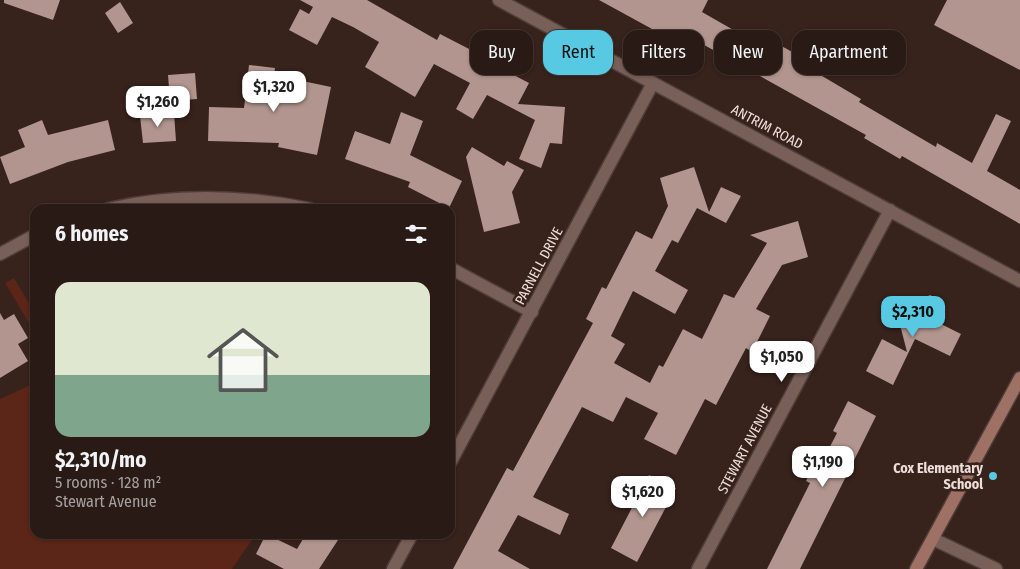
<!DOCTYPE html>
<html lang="en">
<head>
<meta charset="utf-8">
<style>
	body { margin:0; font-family:"Fira Sans Condensed",sans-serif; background:#352722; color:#f1f3f6; height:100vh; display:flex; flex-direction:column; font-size:19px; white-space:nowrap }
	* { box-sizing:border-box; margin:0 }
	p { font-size:16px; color:#a5a1a0 }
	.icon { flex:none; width:28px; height:28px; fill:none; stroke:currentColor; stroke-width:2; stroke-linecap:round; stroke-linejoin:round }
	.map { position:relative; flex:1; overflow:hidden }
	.details { position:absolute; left:30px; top:204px; width:425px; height:335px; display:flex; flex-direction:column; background:#291a15; border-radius:15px; box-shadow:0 1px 4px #0004,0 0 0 1px #453834 }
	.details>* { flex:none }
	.top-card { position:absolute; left:470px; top:30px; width:475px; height:45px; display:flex; gap:10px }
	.price { position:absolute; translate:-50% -42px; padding:0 11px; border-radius:10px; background:#fff; color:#222; font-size:16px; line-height:32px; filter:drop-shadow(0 1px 2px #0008) }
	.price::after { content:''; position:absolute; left:50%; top:30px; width:15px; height:11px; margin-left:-8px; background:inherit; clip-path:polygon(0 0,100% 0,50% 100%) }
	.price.on { background:#58c9e3; color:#111 }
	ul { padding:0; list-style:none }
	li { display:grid; align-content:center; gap:10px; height:265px; padding:0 25px }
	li+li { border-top:1px solid #453834 }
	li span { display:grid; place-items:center; height:155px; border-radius:15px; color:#555 }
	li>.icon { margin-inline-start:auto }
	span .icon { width:90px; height:90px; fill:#fffc; stroke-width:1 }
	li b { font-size:21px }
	h2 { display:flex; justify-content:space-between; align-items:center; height:60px; padding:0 25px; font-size:21px }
	.tag { padding:0 18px; border-radius:15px; background:#291a15; box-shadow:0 1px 4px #0004,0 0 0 1px #453834; font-size:18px; line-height:45px }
	.tag.on { background:#58c9e3; color:#111 }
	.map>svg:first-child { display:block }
	.green { fill:#5b2517 }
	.building { fill:#b1958e }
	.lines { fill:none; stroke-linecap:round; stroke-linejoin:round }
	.lane-casing { stroke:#4f3d39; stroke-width:15 }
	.street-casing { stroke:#4f3d39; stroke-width:15 }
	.secondary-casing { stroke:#4f3d39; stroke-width:15 }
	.lane { stroke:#785f58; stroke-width:12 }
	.street { stroke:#785f58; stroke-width:12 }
	.secondary { stroke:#9e7164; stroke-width:12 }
	.poi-dot { fill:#58c9e3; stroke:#37221c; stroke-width:2 }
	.labels { text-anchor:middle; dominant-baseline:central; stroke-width:5; stroke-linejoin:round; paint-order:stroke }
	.street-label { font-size:14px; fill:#ecddd9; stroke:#37221c }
	.poi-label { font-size:14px; font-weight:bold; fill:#ecddd9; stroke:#37221c; text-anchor:end }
</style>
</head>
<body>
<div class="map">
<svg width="1020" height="569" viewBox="0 0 1020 569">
	<rect width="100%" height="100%" fill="#37221c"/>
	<path class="green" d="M 14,278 L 35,313 L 35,333 L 5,283 Z
		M 35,383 L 35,534 L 256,534 L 232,569 L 0,569 L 0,399 Z"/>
	<path class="building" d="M 4,0 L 60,0 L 53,20 L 4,3 Z
		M 300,0 L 367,0 L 437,40 L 440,34 L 475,52 L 474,54 L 529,83 L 518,104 L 565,107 L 562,144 L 550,143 L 541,168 L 519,159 L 535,120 L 487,95 L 473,119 L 456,109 L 470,83 L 434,64 L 415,97 L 365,67 L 379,42 L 353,27 L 332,17 L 317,45 L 289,30 L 300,9 L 309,14 L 313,7 Z
		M 599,0 L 708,0 L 702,12 L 770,51 L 774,42 L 820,67 L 817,73 L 861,99 L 859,102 L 936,147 L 937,143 L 972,163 L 996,114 L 1011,121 L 987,171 L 1020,190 L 1020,224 L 902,156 L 900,159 L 864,138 L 866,135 L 679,31 L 674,41 Z
		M 947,0 L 1020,0 L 1020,70 L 934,25 Z
		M 120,2 L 133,23 L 118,33 L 105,13 Z
		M 249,65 L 275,68 L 274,75 L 331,87 L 317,155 L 278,147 L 279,143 L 208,141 L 209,107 L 244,108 Z
		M 195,73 L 197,99 L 170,101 L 168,75 Z
		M 401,112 L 423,121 L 410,155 L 462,181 L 449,208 L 408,187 L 410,182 L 345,159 L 355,131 L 390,144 Z
		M 174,113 L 176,141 L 143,143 L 140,116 Z
		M 42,120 L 48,135 L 108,120 L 115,150 L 68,162 L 10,184 L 0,157 L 25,147 L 18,130 Z
		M 472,147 L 504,166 L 507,161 L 524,170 L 512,192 L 520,223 L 484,232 L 466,157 Z
		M 694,167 L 709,212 L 721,187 L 741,196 L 726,223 L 697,208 L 678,243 L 672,240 L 655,271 L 688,290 L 675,314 L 633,291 L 611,336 L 625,344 L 614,363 L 650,383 L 659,365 L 663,367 L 683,329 L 702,339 L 724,294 L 734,298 L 767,243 L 750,235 L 798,221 L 808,257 L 782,265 L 756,309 L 770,316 L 752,352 L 746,348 L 716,405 L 705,399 L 676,455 L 644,439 L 658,413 L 626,397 L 613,422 L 582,407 L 533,497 L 569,514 L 560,535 L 518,515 L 498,551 L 530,569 L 453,569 L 507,468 L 513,471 L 593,323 L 586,319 L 602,287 L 606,289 L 636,231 L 652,239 L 668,206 L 660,178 Z
		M 931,295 L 939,323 L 961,334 L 950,356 L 915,339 L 893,385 L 866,371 L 882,339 L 907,352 L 895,305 Z
		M 0,313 L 4,320 L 14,314 L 28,338 L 18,344 L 28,361 L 0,378 Z
		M 848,401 L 876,416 L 800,569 L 767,569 L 810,483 L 806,481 L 815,461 L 821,464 L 837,433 L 833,431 Z
		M 649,475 L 676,488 L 637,562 L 611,548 Z
		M 266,534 L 297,549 L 306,534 L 342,534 L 319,569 L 284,569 L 256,554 Z"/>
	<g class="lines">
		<g class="lane-casing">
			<path id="lane" d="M 933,539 L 996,569"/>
		</g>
		<g class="street-casing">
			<path id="street" d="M 499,0 L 1020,281
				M 108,209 C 176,193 242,195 310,209
				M 0,254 L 35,235
				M 450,268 L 532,312
				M 450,463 L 653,83
				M 393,569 L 412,534
				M 698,569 L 890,210"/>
		</g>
		<g class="secondary-casing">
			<path id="secondary" d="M 916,569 L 1020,378"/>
		</g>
		<use href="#lane" class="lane"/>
		<use href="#street" class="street"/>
		<use href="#secondary" class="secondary"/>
	</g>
	<circle class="poi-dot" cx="993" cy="476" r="5"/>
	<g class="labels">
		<g class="street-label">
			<text transform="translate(767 127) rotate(28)">ANTRIM ROAD</text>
			<text transform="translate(539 266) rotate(-62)">PARNELL DRIVE</text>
			<text transform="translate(745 449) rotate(-62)">STEWART AVENUE</text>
		</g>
		<g class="poi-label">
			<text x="983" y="468">Cox Elementary<tspan x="983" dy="16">School</tspan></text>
		</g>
	</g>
</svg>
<b class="price" style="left:274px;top:113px">$1,320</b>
<b class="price" style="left:158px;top:128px">$1,260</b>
<b class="price on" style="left:913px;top:338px">$2,310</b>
<b class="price" style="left:782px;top:383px">$1,050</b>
<b class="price" style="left:823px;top:488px">$1,190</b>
<b class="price" style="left:643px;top:518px">$1,620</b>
<div class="top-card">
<a class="tag">Buy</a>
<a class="tag on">Rent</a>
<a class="tag">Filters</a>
<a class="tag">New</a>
<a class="tag">Apartment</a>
</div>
<section class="details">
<h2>6 homes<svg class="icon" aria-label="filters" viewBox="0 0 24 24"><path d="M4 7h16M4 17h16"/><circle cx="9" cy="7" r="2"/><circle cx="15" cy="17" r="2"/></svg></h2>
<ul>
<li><span style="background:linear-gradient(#dfe7d0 60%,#7fa58c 0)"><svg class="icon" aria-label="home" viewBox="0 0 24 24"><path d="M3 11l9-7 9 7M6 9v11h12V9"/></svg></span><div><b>$2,310/mo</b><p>5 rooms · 128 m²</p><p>Stewart Avenue</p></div></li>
</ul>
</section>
</div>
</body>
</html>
